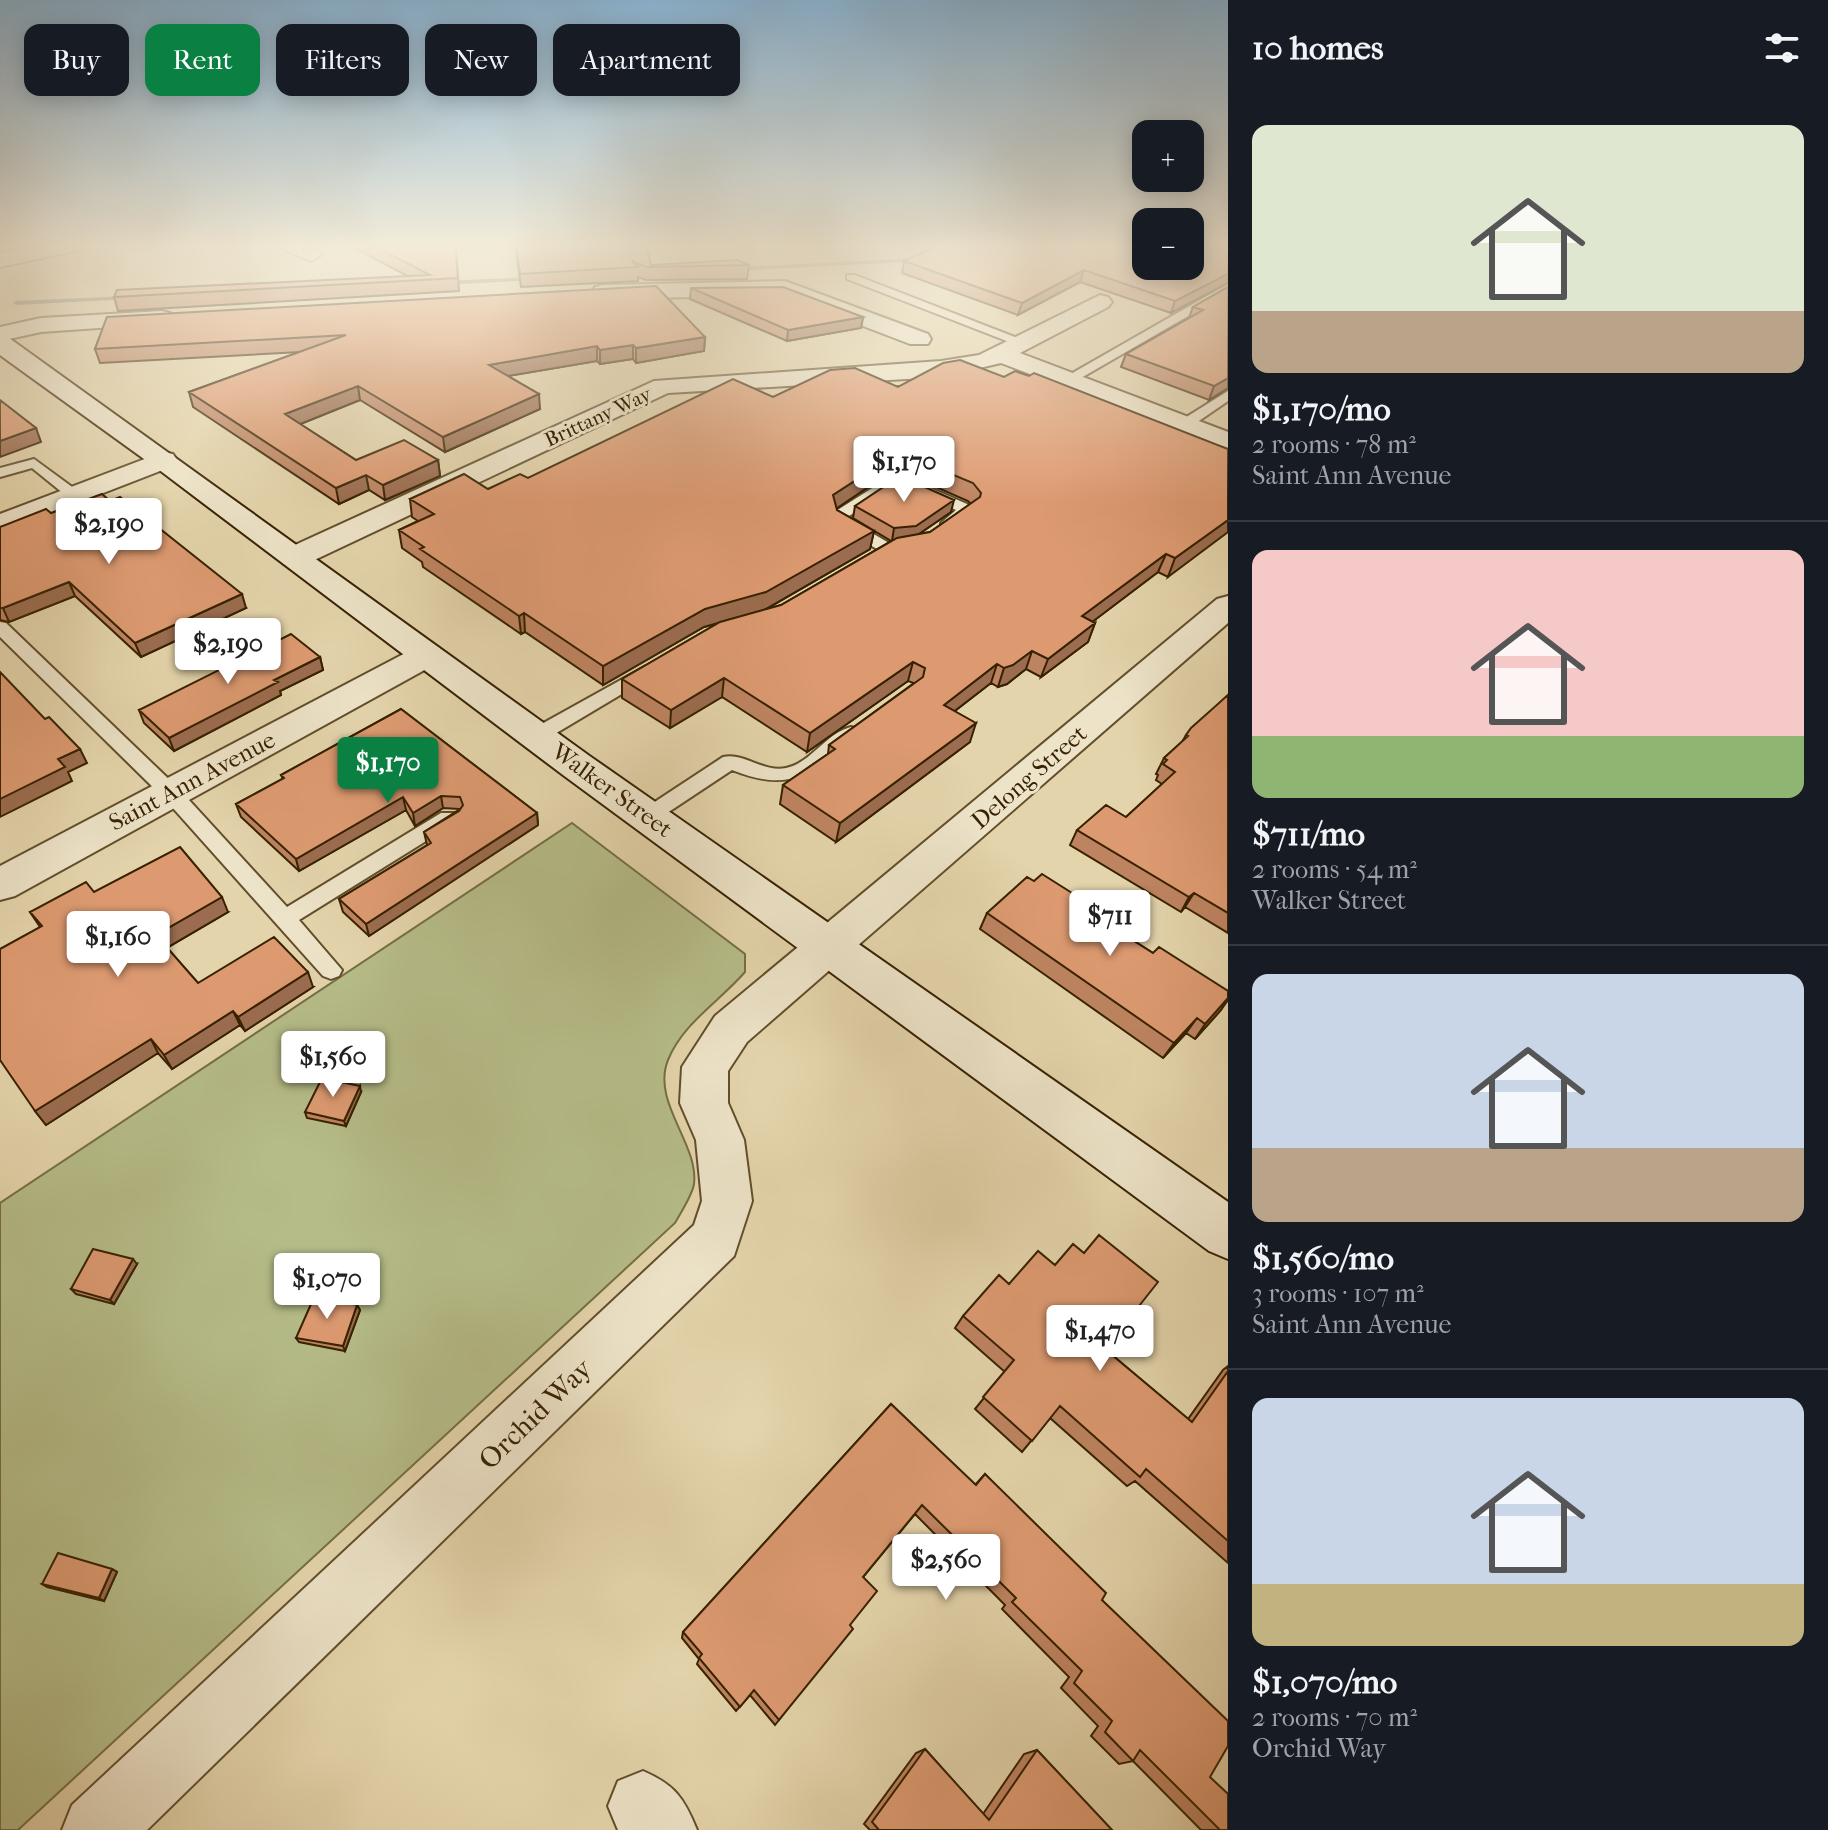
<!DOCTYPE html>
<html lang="en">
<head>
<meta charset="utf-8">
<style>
	body { margin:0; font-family:"IM FELL French Canon",serif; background:#20242c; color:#f1f3f6; height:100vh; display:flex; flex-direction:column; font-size:30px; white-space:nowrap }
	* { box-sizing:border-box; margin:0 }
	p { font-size:26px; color:#9ea1a6 }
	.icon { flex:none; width:44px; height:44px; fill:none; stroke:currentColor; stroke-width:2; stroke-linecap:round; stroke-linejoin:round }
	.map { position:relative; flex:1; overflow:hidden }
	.panel { display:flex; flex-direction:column; background:#171b24; width:600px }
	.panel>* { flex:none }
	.guide { position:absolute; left:24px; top:24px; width:760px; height:72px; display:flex; gap:16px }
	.tools { position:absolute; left:1132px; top:120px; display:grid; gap:16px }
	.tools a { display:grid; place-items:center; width:72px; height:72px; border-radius:16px; background:#171b24; box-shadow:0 4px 20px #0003; font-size:40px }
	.price { position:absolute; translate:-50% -68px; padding:0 18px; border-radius:8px; background:#fff; color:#222; font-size:26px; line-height:52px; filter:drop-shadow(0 2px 4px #0008) }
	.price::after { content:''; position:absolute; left:50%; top:48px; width:24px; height:18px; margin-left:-12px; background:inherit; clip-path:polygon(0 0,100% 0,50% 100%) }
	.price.on { background:#0b8043; color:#fff }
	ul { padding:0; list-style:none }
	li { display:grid; align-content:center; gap:16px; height:424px; padding:0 24px }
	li+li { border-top:2px solid #363941 }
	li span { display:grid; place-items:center; height:248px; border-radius:16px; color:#555 }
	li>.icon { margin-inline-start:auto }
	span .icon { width:144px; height:144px; fill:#fffc; stroke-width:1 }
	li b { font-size:34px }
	h2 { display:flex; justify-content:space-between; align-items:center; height:96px; padding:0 24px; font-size:34px }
	.pill { padding:0 28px; border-radius:16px; background:#171b24; box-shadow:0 4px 20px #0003; font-size:28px; line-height:72px }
	.pill.on { background:#0b8043; color:#fff }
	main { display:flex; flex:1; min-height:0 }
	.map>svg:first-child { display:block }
	.green { fill:#b5bc88; stroke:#766e44; stroke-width:2 }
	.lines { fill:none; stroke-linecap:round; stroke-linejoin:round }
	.stream { fill:#727a6d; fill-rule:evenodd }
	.service-casing { stroke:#624e2b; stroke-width:4 }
	.minor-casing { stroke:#624e2b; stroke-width:4 }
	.secondary-casing { stroke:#372100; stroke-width:4 }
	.service { fill:#ede3c8; fill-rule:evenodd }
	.minor { fill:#ede3c8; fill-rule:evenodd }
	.secondary { fill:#ede3c8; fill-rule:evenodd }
	.wall { fill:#be8461; stroke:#372100; stroke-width:2; fill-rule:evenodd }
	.shaded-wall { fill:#9b6c4f; stroke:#372100; stroke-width:2 }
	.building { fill:#dd9a71; stroke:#372100; stroke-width:2 }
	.labels { text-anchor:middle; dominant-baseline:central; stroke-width:6; stroke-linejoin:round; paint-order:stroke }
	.far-street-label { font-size:20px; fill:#372100; stroke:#ede3c8 }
	.street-label { font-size:24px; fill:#372100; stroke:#ede3c8 }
	.near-street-label { font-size:28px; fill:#372100; stroke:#ede3c8 }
</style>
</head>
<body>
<main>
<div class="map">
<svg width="1228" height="1830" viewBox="0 0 1228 1830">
	<rect width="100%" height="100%" fill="#e4d4ab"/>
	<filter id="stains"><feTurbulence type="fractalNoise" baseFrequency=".0025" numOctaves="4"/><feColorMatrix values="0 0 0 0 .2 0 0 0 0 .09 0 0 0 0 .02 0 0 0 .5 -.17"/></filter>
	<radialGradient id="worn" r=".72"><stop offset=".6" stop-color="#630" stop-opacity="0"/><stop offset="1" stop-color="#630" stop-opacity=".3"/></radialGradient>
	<path class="green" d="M 572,823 L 745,954 L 745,972 C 720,1001 683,1023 668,1060 C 651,1102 699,1144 694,1184 C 692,1196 681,1212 675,1223 L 18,1830 L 0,1830 L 0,1203 Z"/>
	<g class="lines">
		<path class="stream" d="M 1228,245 L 1228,248 L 1190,250 L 1190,246 Z
			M 920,258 L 922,259 L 922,261 L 734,271 L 731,269 L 734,267 Z
			M 536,277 L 538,278 L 538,280 L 442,285 L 439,283 L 442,281 Z
			M 128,296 L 131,298 L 130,299 L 16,305 L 13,303 L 16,301 Z"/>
		<g class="service-casing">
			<path id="service" d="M 847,275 L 855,275 L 1028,342 L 1017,345 L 847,279 Z
				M 1228,284 L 1228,293 L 1074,382 L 1062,379 Z
				M 1228,391 L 1228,401 L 1190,427 L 1180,427 L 1180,421 Z
				M 34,459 L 79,492 L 79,498 L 69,498 L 32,468 L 0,477 L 0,468 Z
				M 903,476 L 967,504 L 974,513 L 953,529 L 941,529 L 941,523 L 956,510 L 901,485 L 849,516 L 850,520 L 894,546 L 894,552 L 882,552 L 836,525 L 833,514 L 836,511 L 888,478 Z
				M 0,622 L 6,623 L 178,788 L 287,907 L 441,813 L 455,813 L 458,818 L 455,823 L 299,920 L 342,970 L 339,976 L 331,979 L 323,976 L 164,798 L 0,637 Z
				M 646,666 L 655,672 L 652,676 L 543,741 L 529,741 L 526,736 L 529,731 Z
				M 851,727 L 858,729 L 861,733 L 858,737 C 811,773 792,794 732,770 L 655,821 L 641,821 L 638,816 L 641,811 L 723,757 C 743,752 764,773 786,768 C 811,763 826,733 851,727 Z"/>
		</g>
		<g class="minor-casing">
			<path id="minor" d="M 40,245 L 83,245 L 80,250 L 0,267 L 0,253 Z
				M 282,245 L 310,245 L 322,254 L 311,261 L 285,250 Z
				M 785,281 L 928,334 L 931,339 L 928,344 L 910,344 L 782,295 L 603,299 L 595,297 L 592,292 L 595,287 L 603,285 Z
				M 1100,295 L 1108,297 L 1112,302 L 1108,307 L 1020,353 L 1228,432 L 1228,449 L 1001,363 L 941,377 L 668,393 L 306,564 L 295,566 L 284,564 L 279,557 L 284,550 L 654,381 L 941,361 L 979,355 Z
				M 162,311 L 170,313 L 174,318 L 170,323 L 41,332 L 0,341 L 0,327 L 41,318 Z
				M 163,452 L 173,454 L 177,460 L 173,466 L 0,533 L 0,514 Z
				M 1228,596 L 1228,623 L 747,1042 L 728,1071 L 728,1103 L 744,1140 L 752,1201 L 734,1256 L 147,1830 L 62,1830 L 72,1805 L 694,1225 L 702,1201 L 696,1140 L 680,1103 L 682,1067 L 715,1016 L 1217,599 Z
				M 427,644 L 439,648 L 444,655 L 439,662 L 15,896 L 0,900 L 0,866 L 415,648 Z
				M 643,1771 C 675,1785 684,1798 697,1830 L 618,1830 L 608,1806 L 618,1781 Z"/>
		</g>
		<g class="secondary-casing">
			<path id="secondary" d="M 0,335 L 9,338 L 591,757 L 1228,1202 L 1228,1259 L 1209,1251 L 563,775 L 162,472 L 0,355 Z"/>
		</g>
		<use href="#service" class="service"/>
		<use href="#minor" class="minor"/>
		<use href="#secondary" class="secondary"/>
	</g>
	<path class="wall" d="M 348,245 L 507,245 L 456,248 L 459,291 L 118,311 L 114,297 L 408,276 Z
		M 515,245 L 646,245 L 651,265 L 749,265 L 747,279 L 646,280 L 638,277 L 638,281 L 521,287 Z
		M 1202,245 L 1171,313 L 1080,282 L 1018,315 L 902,273 L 904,261 Z
		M 1228,287 L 1228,388 L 1209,400 L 1121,367 L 1126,354 L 1189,318 L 1193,307 Z
		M 691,288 L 863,317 L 861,328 L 787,341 L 690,299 Z
		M 107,317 L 705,337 L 704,351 L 636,363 L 633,359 L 600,364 L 597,361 L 508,376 L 540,409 L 445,452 L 360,400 L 300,424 L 356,460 L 438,460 L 440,476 L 385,500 L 369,490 L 339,504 L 193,407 L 189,392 L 300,352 L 100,363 L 95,349 Z
		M 1004,377 L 1228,449 L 1168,577 L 1158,572 L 1092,622 L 1095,623 L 1088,642 L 1041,677 L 1026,669 L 1007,684 L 998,687 L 991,683 L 955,711 L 970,742 L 836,842 L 780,804 L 783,785 L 828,754 L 829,745 L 914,683 L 908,681 L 807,752 L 722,697 L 670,728 L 622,698 L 622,679 L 718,623 L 704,627 L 603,685 L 525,632 L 521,634 L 423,567 L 422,562 L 402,548 L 399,530 L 418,521 L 412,517 L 410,499 L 488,489 L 528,478 L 773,397 ZM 904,473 L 968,501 L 971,504 L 930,532 L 919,534 L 951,512 L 855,506 L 853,518 L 891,541 L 781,605 L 765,610 L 870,549 L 874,531 L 837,510 L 837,508 L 886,475 Z
		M 51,513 L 246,608 L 141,657 L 75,596 L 9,622 L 0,620 L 0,527 Z
		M 320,657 L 323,670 L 280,691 L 281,695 L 174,751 L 144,723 L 139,710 Z
		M 1228,695 L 1228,933 L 1185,907 L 1181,912 L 1070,845 L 1077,830 L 1126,817 L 1162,784 L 1156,780 L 1158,775 L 1156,774 L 1164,758 L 1182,742 L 1186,735 Z
		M 401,709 L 537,813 L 538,825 L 369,936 L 343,912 L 339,899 L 427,845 L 424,832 L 460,809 L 443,808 L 415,826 L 406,810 L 299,871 L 241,817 L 236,804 L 283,779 L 281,775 Z
		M 94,892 L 228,912 L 167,948 L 198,983 L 313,987 L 245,1031 L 240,1025 L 172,1069 L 158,1053 L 46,1125 L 35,1111 L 40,927 L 30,912 Z
		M 1077,904 L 1153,953 L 1228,991 L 1228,1000 L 1221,1010 L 1195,1039 L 1186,1033 L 1163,1058 L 980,929 L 987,913 Z
		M 361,1092 L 346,1126 L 307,1118 L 305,1112 Z
		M 137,1264 L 114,1304 L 76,1294 L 71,1289 Z
		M 1009,1284 L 1105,1349 L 1188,1419 L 1223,1370 L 1228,1366 L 1228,1563 L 1135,1481 L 1127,1486 L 1050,1418 L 1022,1452 L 975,1409 L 1005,1372 L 955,1328 L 963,1316 Z
		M 357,1305 L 360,1310 L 345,1351 L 299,1342 L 296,1338 Z
		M 891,1404 L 975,1485 L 985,1474 L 1102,1600 L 1210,1777 L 1228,1830 L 1201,1830 L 1133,1761 L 1119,1764 L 1091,1736 L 1098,1726 L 1061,1688 L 1069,1677 L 1002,1609 L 1005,1605 L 915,1514 L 863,1577 L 850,1625 L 779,1720 L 775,1725 L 750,1695 L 736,1711 L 697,1664 L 699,1659 L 682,1638 L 683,1632 Z
		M 112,1569 L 117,1572 L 104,1601 L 47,1587 L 42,1584 Z
		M 925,1749 L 983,1814 L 1024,1754 L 1037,1750 L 1112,1830 L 870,1830 L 864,1824 L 916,1753 Z"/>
	<path class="shaded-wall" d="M 1084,270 L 1080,282 L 1018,315 L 1022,303 Z
		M 1228,274 L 1228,283 L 1171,313 L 1175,301 Z
		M 863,317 L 861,328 L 787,341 L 788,330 Z
		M 705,337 L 704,351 L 636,363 L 636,348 Z
		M 633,345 L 633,359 L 600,364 L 600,350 Z
		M 597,346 L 597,361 L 490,379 L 489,365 Z
		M 1228,378 L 1228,388 L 1209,400 L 1214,386 Z
		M 358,386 L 360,400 L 288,429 L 285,414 Z
		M 539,394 L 540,409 L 445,452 L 443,437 Z
		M 36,428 L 41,442 L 0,457 L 0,441 Z
		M 908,456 L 904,473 L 886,475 L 830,513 L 833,495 L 890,458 Z
		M 438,460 L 440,476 L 385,500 L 383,485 Z
		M 366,475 L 369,490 L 339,504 L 336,488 Z
		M 954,500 L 951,512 L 913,538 L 892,541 L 894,528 Z
		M 1228,520 L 1228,532 L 1168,577 L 1175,558 Z
		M 874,531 L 870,549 L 764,610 L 704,627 L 603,685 L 603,666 L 705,609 Z
		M 1166,554 L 1158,572 L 1075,635 L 1082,616 Z
		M 69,582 L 75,596 L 9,622 L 3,608 Z
		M 242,594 L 246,608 L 141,657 L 135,643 Z
		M 524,613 L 525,632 L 521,634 L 519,616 Z
		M 1095,623 L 1088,642 L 1041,677 L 1048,659 Z
		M 1032,651 L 1026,669 L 1007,684 L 998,687 L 1004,668 Z
		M 320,657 L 323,670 L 280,691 L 281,695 L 174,751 L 169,738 L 274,680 Z
		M 913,662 L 908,681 L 807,752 L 810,733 Z
		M 997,664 L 991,683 L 939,723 L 944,705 Z
		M 724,678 L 722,697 L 670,728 L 671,710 Z
		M 976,723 L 970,742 L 836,842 L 840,823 Z
		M 80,749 L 87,763 L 68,772 L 72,781 L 0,817 L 0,799 L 58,759 Z
		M 441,796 L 443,808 L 415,826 L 413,813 Z
		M 403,797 L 406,810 L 299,871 L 296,859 Z
		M 537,813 L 538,825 L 369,936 L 366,924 Z
		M 1194,893 L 1185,907 L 1181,912 L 1189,897 Z
		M 222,897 L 228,912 L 163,950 L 156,935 Z
		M 308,972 L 313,987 L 245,1031 L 238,1017 Z
		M 1228,998 L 1221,1010 L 1195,1039 L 1205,1024 Z
		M 233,1011 L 240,1025 L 172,1069 L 164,1055 Z
		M 1197,1018 L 1186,1033 L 1163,1058 L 1174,1043 Z
		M 151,1039 L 158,1053 L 46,1125 L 35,1111 Z
		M 360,1086 L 361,1092 L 346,1126 L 344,1121 Z
		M 133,1259 L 137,1264 L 114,1304 L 110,1300 Z
		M 357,1305 L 360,1310 L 345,1351 L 343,1346 Z
		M 112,1569 L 117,1572 L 104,1601 L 99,1598 Z"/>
	<path class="building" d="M 372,245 L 455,245 L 458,278 L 114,297 L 117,290 L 430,275 Z
		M 516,245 L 646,245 L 651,265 L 737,260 L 749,265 L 646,267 L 632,261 L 638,267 L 520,274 Z
		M 938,245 L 1146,245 L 1146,266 L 1190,266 L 1190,245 L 1202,245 L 1228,253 L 1228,274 L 1175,301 L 1084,270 L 1022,303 L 904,261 Z
		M 656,286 L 705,337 L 636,348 L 633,345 L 600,350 L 597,346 L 489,365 L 539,394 L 443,437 L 358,386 L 285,414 L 356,460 L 404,440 L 438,460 L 383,485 L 366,475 L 336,488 L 189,392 L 346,335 L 95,349 L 107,317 Z
		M 783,287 L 863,317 L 788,330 L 691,288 Z
		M 1228,287 L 1228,378 L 1214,386 L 1126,354 L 1203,310 L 1193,307 Z
		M 960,360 L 1004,377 L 1015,371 L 1029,376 L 1034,373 L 1228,449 L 1228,520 L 1175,558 L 1166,554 L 1082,616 L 1095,623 L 1048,659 L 1032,651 L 1013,665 L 1004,668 L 997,664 L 944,705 L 976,723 L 840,823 L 783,785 L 835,749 L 829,745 L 923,677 L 925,668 L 913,662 L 810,733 L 724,678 L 671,710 L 622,679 L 720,622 L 781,605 L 897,538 L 930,532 L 980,497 L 981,493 L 973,483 L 908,456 L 890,458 L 833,495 L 837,510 L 874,531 L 766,592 L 705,609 L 603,666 L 524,613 L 519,616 L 420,549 L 424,547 L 399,530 L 434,514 L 410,499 L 464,474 L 488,489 L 520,474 L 528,478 L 733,379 L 773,397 L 830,370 L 855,368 L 898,387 L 943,363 Z
		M 0,400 L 36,428 L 0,441 Z
		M 900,476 L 954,500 L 916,526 L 894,528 L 855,506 Z
		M 102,494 L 110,501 L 120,497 L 242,594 L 135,643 L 69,582 L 3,608 L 0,608 L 0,527 L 46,509 L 51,513 Z
		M 291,634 L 320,657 L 274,680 L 278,682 L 169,738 L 139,710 Z
		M 0,672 L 45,719 L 49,717 L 80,749 L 58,759 L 65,767 L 0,799 Z
		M 1228,695 L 1228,913 L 1194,893 L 1189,897 L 1077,830 L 1106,805 L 1126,817 L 1175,772 L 1163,764 L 1167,760 L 1164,758 L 1188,736 L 1186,735 L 1191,728 Z
		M 401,709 L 537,813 L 366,924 L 339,899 L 431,843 L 424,832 L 459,811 L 463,805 L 460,797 L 441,796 L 413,813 L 403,797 L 296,859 L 236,804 L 284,778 L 281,775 Z
		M 180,847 L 222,897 L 156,935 L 198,983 L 274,937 L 308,972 L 238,1017 L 233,1011 L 164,1055 L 151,1039 L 35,1111 L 0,1060 L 0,949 L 42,926 L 30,912 L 86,882 L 94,892 Z
		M 1042,874 L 1080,898 L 1074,903 L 1153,953 L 1159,947 L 1228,991 L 1228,998 L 1205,1024 L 1197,1018 L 1174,1043 L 987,913 L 1027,877 L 1034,881 Z
		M 322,1078 L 360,1086 L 344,1121 L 305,1112 Z
		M 1099,1235 L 1158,1282 L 1105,1349 L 1192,1422 L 1228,1371 L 1228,1541 L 1146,1469 L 1140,1477 L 1060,1406 L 1032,1441 L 983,1397 L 1014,1360 L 963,1316 L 999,1275 L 1009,1284 L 1038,1251 L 1055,1265 L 1073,1244 L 1084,1253 Z
		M 93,1249 L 133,1259 L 110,1300 L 71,1289 Z
		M 315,1295 L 357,1305 L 343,1346 L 296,1338 Z
		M 891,1404 L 976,1485 L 985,1474 L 1106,1593 L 1102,1600 L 1228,1721 L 1228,1746 L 1210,1777 L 1228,1794 L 1228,1830 L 1220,1830 L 1140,1750 L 1133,1761 L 1105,1732 L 1112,1721 L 1074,1683 L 1082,1671 L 1012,1602 L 1016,1598 L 922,1505 L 863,1577 L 877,1591 L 850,1625 L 853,1629 L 779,1720 L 754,1690 L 740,1707 L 699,1658 L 702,1654 L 683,1632 Z
		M 58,1553 L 112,1569 L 99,1598 L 42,1584 Z
		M 925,1749 L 989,1820 L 1037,1750 L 1112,1830 L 879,1830 L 872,1822 Z"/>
	<linearGradient id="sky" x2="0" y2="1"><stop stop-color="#89b4d4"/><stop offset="0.49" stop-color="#f3ecd9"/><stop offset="1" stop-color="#f3ecd9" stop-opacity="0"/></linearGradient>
	<rect width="1228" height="501" fill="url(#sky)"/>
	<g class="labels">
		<g class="far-street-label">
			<text transform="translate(598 417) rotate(-25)">Brittany Way</text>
		</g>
		<g class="street-label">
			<text transform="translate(1029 777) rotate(-41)">Delong Street</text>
			<text transform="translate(192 781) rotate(-28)">Saint Ann Avenue</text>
			<text transform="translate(612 790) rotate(36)">Walker Street</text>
		</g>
		<g class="near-street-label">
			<text transform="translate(535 1414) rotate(-44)">Orchid Way</text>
		</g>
	</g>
	<rect width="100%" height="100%" filter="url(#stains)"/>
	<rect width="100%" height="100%" fill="url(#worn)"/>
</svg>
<div class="tools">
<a>+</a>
<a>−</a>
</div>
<b class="price" style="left:904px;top:504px">$1,170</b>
<b class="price" style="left:109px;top:566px">$2,190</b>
<b class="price" style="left:228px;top:686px">$2,190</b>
<b class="price on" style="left:388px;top:805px">$1,170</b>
<b class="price" style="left:1110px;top:958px">$711</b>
<b class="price" style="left:118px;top:979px">$1,160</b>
<b class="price" style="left:333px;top:1099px">$1,560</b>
<b class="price" style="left:327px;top:1321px">$1,070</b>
<b class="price" style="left:1100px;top:1373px">$1,470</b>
<b class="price" style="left:946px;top:1602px">$2,560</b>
<div class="guide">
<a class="pill">Buy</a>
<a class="pill on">Rent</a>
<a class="pill">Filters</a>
<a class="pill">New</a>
<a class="pill">Apartment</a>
</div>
</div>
<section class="panel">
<h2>10 homes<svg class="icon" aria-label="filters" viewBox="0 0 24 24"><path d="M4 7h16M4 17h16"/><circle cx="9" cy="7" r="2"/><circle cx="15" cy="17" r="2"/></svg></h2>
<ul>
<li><span style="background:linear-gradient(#dfe7d0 75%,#b9a48a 0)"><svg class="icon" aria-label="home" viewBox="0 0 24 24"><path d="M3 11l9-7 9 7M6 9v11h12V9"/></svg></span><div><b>$1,170/mo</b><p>2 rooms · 78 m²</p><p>Saint Ann Avenue</p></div></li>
<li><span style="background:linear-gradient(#f6c9c9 75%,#8fb573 0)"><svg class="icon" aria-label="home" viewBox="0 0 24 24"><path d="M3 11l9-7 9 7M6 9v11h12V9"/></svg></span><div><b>$711/mo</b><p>2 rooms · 54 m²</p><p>Walker Street</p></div></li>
<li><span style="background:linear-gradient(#c9d6e8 70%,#b9a48a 0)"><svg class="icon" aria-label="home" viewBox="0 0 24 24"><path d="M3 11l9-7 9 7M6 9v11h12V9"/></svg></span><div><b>$1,560/mo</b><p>3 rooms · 107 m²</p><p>Saint Ann Avenue</p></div></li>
<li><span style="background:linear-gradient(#c9d6e8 75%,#c2b280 0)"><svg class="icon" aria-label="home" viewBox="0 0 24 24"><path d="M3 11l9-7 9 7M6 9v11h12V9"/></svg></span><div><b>$1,070/mo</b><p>2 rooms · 70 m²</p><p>Orchid Way</p></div></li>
</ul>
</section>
</main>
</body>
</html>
